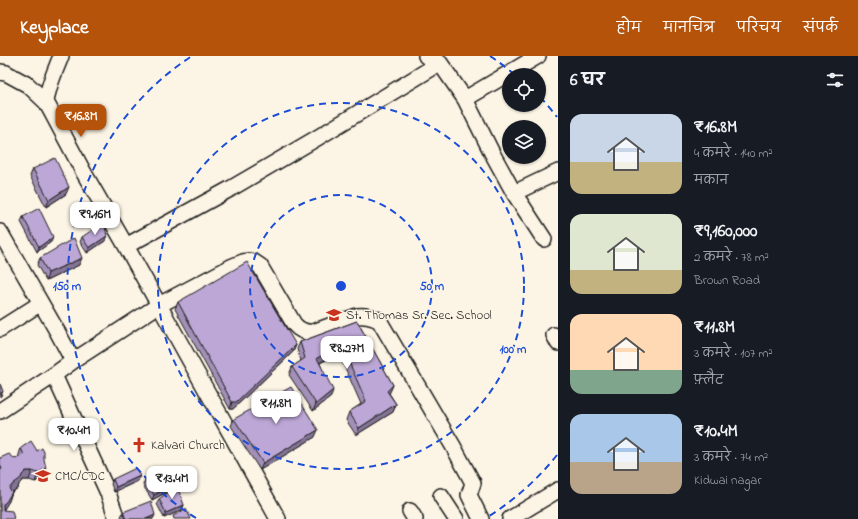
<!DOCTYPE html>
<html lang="hi">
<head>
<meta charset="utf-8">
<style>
	body { margin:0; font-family:"Indie Flower","Playpen Sans Deva",sans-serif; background:#242831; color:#f1f3f6; height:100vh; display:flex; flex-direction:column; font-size:15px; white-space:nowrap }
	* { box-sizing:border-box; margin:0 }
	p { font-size:13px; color:#9ea1a6 }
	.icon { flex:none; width:22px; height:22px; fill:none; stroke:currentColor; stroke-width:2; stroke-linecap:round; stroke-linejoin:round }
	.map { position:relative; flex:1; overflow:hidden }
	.details { display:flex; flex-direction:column; background:#171b24; width:300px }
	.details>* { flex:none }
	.buttons { position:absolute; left:502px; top:12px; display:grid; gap:8px }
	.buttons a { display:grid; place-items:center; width:44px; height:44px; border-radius:50%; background:#171b24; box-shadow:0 1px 3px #0004; font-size:20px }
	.price { position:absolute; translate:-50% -34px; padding:0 9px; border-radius:8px; background:#fff; color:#222; font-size:13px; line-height:26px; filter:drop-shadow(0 1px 2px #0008) }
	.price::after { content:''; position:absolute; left:50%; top:24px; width:12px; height:9px; margin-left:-6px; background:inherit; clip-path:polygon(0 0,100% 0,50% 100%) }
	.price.current { background:#b45309; color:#fff }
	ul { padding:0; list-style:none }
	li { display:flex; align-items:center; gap:12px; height:100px; padding:0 12px }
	li span { display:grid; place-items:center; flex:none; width:112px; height:80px; border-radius:12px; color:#555 }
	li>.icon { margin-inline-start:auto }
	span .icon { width:48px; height:48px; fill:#fffc; stroke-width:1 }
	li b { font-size:17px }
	h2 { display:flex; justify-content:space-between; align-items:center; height:48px; padding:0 12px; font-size:17px }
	header { display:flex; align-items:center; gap:24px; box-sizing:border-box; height:56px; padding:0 20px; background:#b45309; color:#fff }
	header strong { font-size:19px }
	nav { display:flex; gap:22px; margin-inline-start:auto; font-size:14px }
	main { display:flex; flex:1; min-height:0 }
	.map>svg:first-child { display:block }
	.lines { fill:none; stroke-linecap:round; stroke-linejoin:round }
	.minor-casing { stroke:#1c1c1c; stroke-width:18 }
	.minor { stroke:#fcf5e5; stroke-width:15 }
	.wall { fill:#a390b8; stroke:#1c1c1c }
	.shaded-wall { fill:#847596; stroke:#1c1c1c }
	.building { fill:#bda7d6; stroke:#1c1c1c }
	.ring { fill:none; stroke:#1d4ed8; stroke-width:2; stroke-dasharray:7 5 }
	.labels { text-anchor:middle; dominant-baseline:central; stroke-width:3; stroke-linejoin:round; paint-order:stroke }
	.poi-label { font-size:13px; fill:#1c1c1c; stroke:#fcf5e5; text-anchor:start }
	.centre { fill:#1d4ed8; stroke:#fcf5e5; stroke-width:2 }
	.ring-label { font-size:12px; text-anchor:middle; font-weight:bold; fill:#1d4ed8; stroke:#fcf5e5; stroke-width:3; stroke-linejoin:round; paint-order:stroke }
</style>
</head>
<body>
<header>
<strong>Keyplace</strong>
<nav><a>होम</a><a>मानचित्र</a><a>परिचय</a><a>संपर्क</a></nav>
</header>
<main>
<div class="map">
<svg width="558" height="463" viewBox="0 0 558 463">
	<rect width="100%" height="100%" fill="#fcf5e5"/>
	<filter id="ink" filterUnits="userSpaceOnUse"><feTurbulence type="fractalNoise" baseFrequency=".025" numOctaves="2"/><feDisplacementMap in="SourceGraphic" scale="8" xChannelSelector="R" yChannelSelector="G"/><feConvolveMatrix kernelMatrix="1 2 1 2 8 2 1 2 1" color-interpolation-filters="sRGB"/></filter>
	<g filter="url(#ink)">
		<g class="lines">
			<g class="minor-casing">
				<path id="minor" d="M 426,0 L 440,7 L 465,43 L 492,97 L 514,137 L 544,183
					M 0,16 L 6,17 L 28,29 L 46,46 L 52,57 L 84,117 L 126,190
					M 465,43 L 538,0
					M 46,46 C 48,29 55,16 61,0
					M 514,137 L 558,116
					M 0,176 L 57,275 L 73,305 L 54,319 L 0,355
					M 0,273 L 41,247
					M 554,279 L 558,287
					M 73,305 L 159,249 L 126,190 L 230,133 L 317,82 L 440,7
					M 54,319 L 108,437 L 117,463
					M 441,440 L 456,463
					M 410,455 L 415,463
					M 278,463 L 159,249 L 233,210 L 243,206 L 249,205 L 254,206 L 260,210 L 294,268 C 299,274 305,277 313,276 L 357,260 C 366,259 371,261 379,264 L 453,390 L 473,427 L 469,439 L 481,463
					M 510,463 L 558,434"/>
			</g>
			<use href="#minor" class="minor"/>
		</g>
		<path class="wall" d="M 33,113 L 66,138 L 46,151 L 30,120 Z
			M 23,161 L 53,181 L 51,186 L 37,196 L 21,166 Z
			M 82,181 L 105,185 L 87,197 L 80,186 Z
			M 40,202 L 79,209 L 46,225 L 37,209 Z
			M 178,246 L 296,289 L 293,296 L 233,353 L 230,353 L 175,253 Z
			M 357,265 L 393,329 L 389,337 L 396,348 L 393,356 L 356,379 L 346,364 L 349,356 L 361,348 L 339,298 L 320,307 L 331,341 L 313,355 L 289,319 L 292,311 L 301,305 L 297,293 L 300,286 Z
			M 234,363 L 315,381 L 260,414 L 231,370 Z
			M 21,392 L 42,422 L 35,426 L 29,424 L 23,424 L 19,428 L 18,432 L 12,436 L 9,445 L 3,454 L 0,463 L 0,402 L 15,403 L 18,402 Z
			M 140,420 L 138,425 L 114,436 L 111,428 L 113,423 Z
			M 145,424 L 171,430 L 169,435 L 152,444 L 143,429 Z
			M 159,443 L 184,449 L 182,454 L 164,462 L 157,448 Z
			M 123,456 L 153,463 L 122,463 L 121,461 Z"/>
		<path class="shaded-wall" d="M 69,131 L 66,138 L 46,151 L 49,144 Z
			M 107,180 L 105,185 L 87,197 L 89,192 Z
			M 53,181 L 51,186 L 37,196 L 39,191 Z
			M 82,202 L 79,209 L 46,225 L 48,217 Z
			M 296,289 L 293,296 L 233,353 L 230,353 L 232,346 Z
			M 342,290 L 339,298 L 314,309 L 317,302 Z
			M 393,329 L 390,336 L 385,342 L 387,335 Z
			M 333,334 L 331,341 L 313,355 L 316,348 Z
			M 3,335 L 1,340 L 0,341 L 0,338 Z
			M 396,348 L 393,356 L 356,379 L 359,372 Z
			M 318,374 L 315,381 L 260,414 L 263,407 Z
			M 46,412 L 42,422 L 35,426 L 38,417 Z
			M 26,415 L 32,415 L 29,424 L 23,424 L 19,428 L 18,432 L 9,438 L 9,433 L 13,428 Z
			M 140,420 L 138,425 L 114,436 L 116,431 Z
			M 171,430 L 169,435 L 152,444 L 154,439 Z
			M 12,436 L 9,445 L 3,455 L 3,448 Z
			M 184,449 L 182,454 L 164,462 L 166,457 Z
			M 155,459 L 153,463 L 146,463 Z"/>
		<path class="building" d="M 55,102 L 69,131 L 49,144 L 33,113 Z
			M 39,152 L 53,181 L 39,191 L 23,161 Z
			M 104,166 L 107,180 L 89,192 L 82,181 Z
			M 74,182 L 82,202 L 48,217 L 40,202 Z
			M 247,206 L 296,289 L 236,346 L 232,346 L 178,246 Z
			M 357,265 L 393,329 L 387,335 L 396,348 L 359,372 L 349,356 L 366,345 L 342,290 L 317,302 L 333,334 L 316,348 L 292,311 L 305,302 L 300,286 Z
			M 0,328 L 3,335 L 0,338 Z
			M 291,331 L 318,374 L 263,407 L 234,363 Z
			M 31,385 L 36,393 L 37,395 L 42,392 L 44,396 L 44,403 L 46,412 L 38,417 L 32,415 L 26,415 L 22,419 L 21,422 L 13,428 L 9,433 L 12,436 L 6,446 L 3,448 L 3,454 L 12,455 L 14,463 L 0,463 L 0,414 L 2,413 L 0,409 L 0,402 L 9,398 L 15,403 L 24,399 L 21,392 Z
			M 136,412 L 140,420 L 116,431 L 113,423 Z
			M 164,415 L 171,430 L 154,439 L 145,424 Z
			M 177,430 L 184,449 L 166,457 L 159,443 Z
			M 151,445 L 155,459 L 146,463 L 126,463 L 123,456 Z
			M 186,453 L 191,463 L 174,463 L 173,460 Z"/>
	</g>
	<g class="ring">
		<circle cx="341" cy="230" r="91"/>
		<circle cx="341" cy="230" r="183"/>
		<path d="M557 399A274 274 0 0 1 486 462M196 462A274 274 0 0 1 192 0M490 0A274 274 0 0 1 515 19M540 41A274 274 0 0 1 557 61"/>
	</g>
	<defs>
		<g id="school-bare" transform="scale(1.2)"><path d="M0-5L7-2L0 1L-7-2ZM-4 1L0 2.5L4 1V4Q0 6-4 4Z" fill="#c8321e" stroke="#fcf5e5" stroke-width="2.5" paint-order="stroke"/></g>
		<g id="church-bare" transform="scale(1.2)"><path d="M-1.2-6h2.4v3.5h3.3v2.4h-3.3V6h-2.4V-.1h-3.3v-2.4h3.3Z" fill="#c8321e" stroke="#fcf5e5" stroke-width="2.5" paint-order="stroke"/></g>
		<g id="university-bare" transform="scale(1.2)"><path d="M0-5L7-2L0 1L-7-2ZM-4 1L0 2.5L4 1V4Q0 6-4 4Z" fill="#c8321e" stroke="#fcf5e5" stroke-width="2.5" paint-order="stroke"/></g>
	</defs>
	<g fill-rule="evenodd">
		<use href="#school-bare" x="334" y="259"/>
		<use href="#church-bare" x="139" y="389"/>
		<use href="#university-bare" x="43" y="420"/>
	</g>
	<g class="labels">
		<g class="poi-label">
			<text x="346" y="259">St. Thomas Sr. Sec. School</text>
			<text x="151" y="389">Kalvari Church</text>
			<text x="55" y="420">CMC/CDC</text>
		</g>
	</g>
	<circle cx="341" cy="230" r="6" class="centre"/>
	<g class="ring-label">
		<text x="432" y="234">50 m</text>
		<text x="67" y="234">150 m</text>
		<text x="513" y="297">100 m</text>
	</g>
</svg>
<div class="buttons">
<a><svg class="icon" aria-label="locate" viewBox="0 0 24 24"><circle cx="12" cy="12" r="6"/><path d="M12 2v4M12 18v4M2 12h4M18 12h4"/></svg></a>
<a><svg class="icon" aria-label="layers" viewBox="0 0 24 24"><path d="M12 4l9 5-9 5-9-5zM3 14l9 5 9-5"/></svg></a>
</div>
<b class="price current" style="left:81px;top:82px">₹16.8M</b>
<b class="price" style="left:95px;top:180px">₹9.16M</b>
<b class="price" style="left:347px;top:314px">₹8.27M</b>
<b class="price" style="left:276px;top:369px">₹11.8M</b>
<b class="price" style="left:74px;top:396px">₹10.4M</b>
<b class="price" style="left:172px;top:444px">₹13.4M</b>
</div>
<section class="details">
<h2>6 घर<svg class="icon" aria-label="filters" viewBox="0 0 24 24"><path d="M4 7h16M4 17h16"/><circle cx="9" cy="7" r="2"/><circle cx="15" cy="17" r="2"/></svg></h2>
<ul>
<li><span style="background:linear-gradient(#c9d6e8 60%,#c2b280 0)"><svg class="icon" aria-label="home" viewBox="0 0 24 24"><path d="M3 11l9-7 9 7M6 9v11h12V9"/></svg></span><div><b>₹16.8M</b><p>4 कमरे · 140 m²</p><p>मकान</p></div></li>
<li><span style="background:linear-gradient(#dfe7d0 70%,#c2b280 0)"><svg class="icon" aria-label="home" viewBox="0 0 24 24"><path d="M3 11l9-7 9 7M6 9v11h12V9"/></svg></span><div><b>₹9,160,000</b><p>2 कमरे · 78 m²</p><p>Brown Road</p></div></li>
<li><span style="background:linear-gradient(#ffd9b3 70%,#7fa58c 0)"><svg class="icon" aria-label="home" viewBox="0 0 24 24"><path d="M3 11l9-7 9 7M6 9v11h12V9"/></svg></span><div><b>₹11.8M</b><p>3 कमरे · 107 m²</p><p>फ़्लैट</p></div></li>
<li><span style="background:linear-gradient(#a9c7e8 60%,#b9a48a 0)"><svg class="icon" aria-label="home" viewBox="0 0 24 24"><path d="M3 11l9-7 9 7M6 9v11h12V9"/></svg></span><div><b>₹10.4M</b><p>3 कमरे · 74 m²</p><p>Kidwai nagar</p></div></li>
</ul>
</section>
</main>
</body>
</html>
